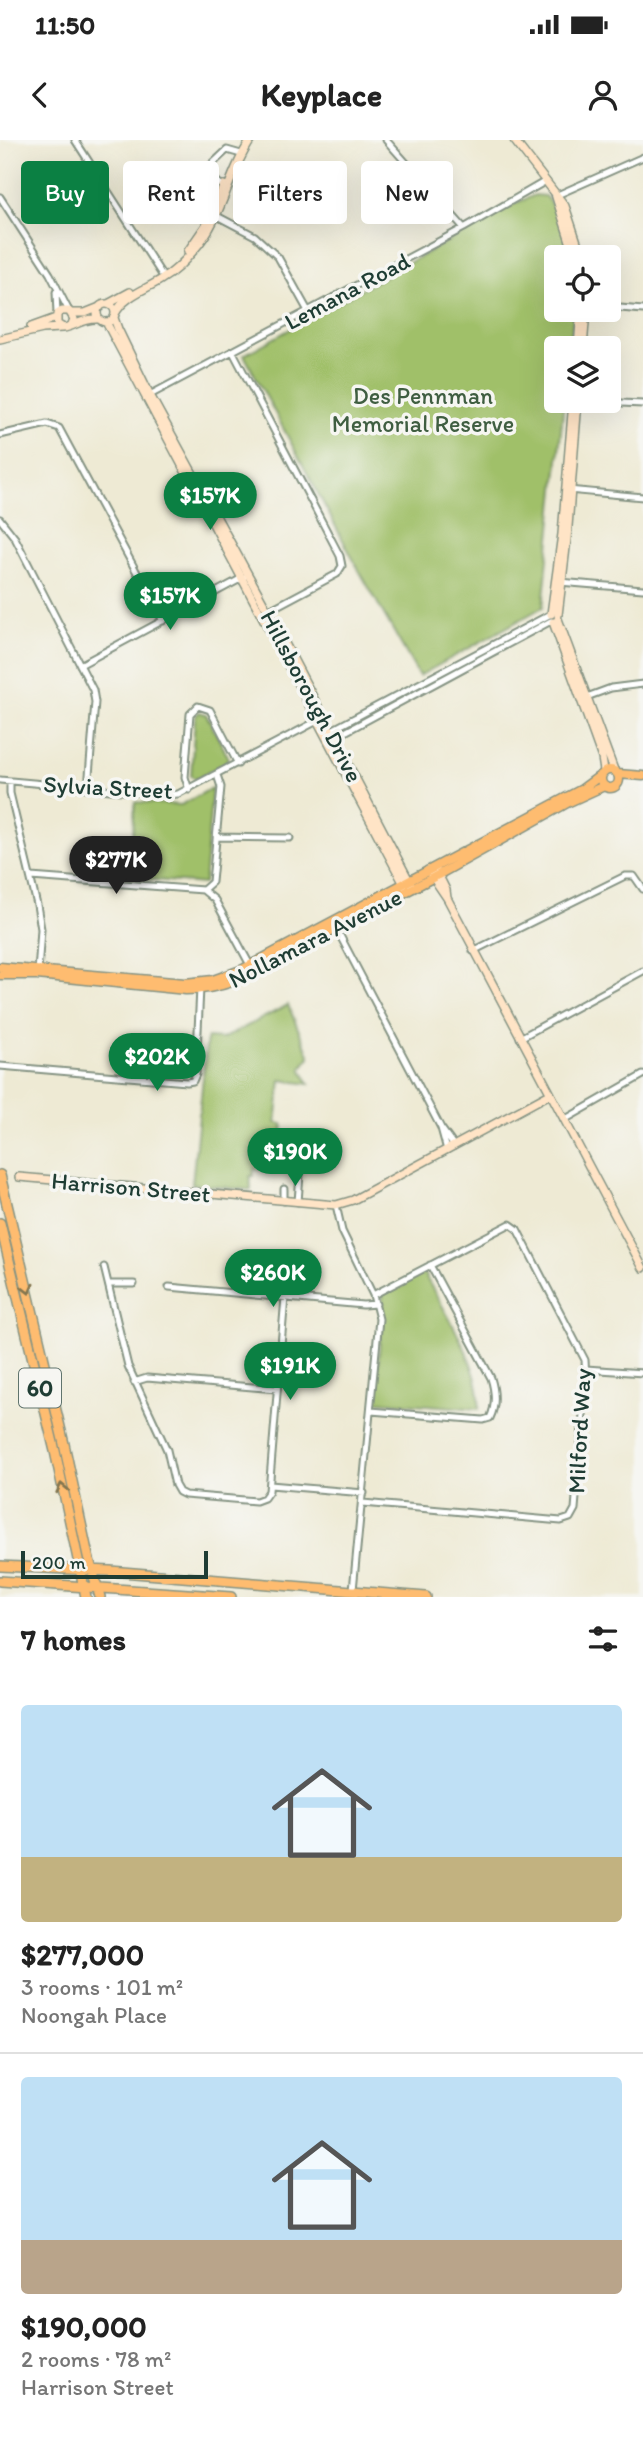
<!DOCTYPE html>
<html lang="en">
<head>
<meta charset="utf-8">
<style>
	body { margin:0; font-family:Itim,sans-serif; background:#f2f2f2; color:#222; height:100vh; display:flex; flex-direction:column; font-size:26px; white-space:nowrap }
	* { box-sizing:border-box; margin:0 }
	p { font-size:23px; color:#767676 }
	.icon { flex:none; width:38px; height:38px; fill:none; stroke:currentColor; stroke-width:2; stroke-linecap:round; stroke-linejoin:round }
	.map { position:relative; height:1457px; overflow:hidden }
	.details { display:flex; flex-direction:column; background:#fff; flex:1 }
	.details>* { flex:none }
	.top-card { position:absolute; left:21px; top:21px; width:602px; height:63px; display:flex; gap:14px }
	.buttons { position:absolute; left:544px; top:105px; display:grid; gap:14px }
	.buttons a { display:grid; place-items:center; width:77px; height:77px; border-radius:7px; background:#fff; box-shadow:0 7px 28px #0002; font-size:35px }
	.scale { position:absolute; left:21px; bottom:18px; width:187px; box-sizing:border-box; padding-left:7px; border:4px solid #1f3d34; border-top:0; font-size:19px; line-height:24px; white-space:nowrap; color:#1f3d34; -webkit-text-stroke:5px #f6f6f2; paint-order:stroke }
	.price { position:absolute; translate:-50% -60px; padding:0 16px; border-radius:24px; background:#0b8043; color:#fff; font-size:23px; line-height:46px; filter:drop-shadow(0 2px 4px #0008) }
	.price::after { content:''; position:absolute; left:50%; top:42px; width:21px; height:16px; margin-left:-10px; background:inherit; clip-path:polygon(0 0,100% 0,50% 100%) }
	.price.selected { background:#222; color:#fff }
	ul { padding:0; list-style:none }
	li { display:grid; align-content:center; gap:14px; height:371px; padding:0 21px }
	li+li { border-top:2px solid #e0e0e0 }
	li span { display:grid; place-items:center; height:217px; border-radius:7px; color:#555 }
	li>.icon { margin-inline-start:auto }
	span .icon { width:126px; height:126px; fill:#fffc; stroke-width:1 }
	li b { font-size:30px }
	h2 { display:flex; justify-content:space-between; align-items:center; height:84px; padding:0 21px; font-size:30px }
	.pill { padding:0 24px; border-radius:7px; background:#fff; box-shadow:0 7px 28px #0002; font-size:24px; line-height:63px }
	.pill.selected { background:#0b8043; color:#fff }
	.status { display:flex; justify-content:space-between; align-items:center; height:49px; padding:0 35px; background:#fff; direction:ltr }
	.status svg { height:19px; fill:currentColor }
	header { display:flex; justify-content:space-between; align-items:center; height:91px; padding:0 21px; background:#fff; font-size:32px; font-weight:700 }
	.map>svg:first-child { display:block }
	.green { fill:#a0c069; stroke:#607e4e; stroke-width:2 }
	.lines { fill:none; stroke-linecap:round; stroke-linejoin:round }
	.street-casing { stroke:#869484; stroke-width:9 }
	.secondary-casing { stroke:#869484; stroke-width:10 }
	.primary-casing { stroke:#869484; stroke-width:11 }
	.highway-casing { stroke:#869484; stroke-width:12 }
	.street { stroke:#fff; stroke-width:5 }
	.secondary { stroke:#ffe4c6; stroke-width:7 }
	.primary { stroke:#febc70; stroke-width:8 }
	.highway { stroke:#febc70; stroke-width:9 }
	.oneway { stroke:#83764f }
	.labels { text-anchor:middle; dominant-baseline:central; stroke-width:7; stroke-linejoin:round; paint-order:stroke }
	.shield { fill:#f6f6f2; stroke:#60746d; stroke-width:2 }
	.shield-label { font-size:23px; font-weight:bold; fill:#1f3d34 }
	.street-label { font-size:24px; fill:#1f3d34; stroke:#f6f6f2 }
	.park-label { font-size:24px; fill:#3f5e41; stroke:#f6f6f2 }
</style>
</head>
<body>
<div class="status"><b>11:50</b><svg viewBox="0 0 49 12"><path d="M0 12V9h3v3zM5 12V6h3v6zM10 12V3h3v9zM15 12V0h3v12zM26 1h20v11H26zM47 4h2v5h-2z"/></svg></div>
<header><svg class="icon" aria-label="back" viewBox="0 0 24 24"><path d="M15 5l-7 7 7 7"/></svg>Keyplace<svg class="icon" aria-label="person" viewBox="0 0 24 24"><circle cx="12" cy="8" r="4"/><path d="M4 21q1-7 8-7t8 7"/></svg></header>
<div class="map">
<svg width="643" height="1457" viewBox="0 0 643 1457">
	<rect width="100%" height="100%" fill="#f6f6f2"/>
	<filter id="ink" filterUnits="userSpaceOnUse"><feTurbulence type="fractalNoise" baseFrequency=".0143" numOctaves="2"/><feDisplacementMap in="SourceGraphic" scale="14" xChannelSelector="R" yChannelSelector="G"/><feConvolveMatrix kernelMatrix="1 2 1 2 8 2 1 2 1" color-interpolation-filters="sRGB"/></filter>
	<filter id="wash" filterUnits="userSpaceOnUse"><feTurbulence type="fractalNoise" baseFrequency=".00686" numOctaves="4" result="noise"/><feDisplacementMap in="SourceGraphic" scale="28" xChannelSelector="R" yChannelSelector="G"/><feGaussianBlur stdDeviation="1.57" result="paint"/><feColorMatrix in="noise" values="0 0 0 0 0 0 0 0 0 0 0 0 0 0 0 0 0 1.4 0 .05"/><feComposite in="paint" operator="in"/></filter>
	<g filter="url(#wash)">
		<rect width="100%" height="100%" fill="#eeead4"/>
		<path class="green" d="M 535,55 L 545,56 C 558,71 568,97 570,117 L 556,117 L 556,170 L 574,170 L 570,208 L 556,208 L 556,261 L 564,261 L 543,467 L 419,536 L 360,432 L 244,215 L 516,63 Z
			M 199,572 L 206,574 L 228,617 L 226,622 L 196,639 L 191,636 L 195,577 Z
			M 212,648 L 204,744 L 130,738 L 135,662 L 181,665 Z
			M 288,865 L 310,917 L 301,928 L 309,944 L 281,940 L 276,983 L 283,984 L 278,1032 L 254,1029 L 253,1036 L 250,1036 L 251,1050 L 192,1044 L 207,898 L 222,899 Z
			M 423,1132 C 443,1169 483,1227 479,1269 L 376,1261 L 383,1153 Z"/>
	</g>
	<g filter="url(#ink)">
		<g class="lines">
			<g class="street-casing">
				<path id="street" d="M 75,0 L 164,138
					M 386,0 L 464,88
					M 225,47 C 217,43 210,37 209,27 L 227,10 L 241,14
					M 555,56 L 643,17
					M 0,57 L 50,134 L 69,171
					M 215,75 L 255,96 L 278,117 L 308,171
					M 56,152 L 57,174
					M 609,167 L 643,170
					M 233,212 L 340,416 L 342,426 L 337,434 L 262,474
					M 148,256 L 464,88 L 546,41
					M 579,261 L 643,264
					M 0,295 L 47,284 L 59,288 L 163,481
					M 568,350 L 643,357
					M 0,379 L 15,398 L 93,550 L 95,562 L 88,648
					M 559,442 L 643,449
					M 80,525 L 244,437
					M 584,558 L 611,548 L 643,544
					M 328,592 L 549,475
					M 332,599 L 551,481
					M 217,635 L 221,647 L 212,742 L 203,750 L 215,760 L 250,825
					M 0,640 L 166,655 L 178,654 L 321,579
					M 10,641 L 10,653 L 37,765 L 41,789 L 38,832
					M 189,650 L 185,637 L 190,574 L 198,566 L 210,570 L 238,624
					M 216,697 L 290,698
					M 31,737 L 203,750
					M 336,788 L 441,988 L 454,1006
					M 473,811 L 625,736 L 634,736 L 643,749
					M 520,898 L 643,831
					M 0,926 L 187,942 L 193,941 L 196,934 L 200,848
					M 564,980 L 643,935
					M 441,988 L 447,1010
					M 284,1061 L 284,1049
					M 298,1062 L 302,1007
					M 336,1065 L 342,1091 L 373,1155 L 379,1179 L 353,1450
					M 104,1127 L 128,1226 L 167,1310 L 175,1345 L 179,1352 L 185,1355 L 256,1361 L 264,1358 L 269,1351 L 285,1157
					M 109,1144 L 134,1144
					M 169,1147 L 363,1165 L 376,1164
					M 586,1229 L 643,1233
					M 134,1242 L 147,1238 L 277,1249
					M 371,1271 L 483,1280 L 490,1278 C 496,1266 495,1251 491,1238 L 430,1125
					M 270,1345 L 364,1353
					M 363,1363 L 561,1381 L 570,1378 L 575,1369 L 586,1238 L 585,1220 L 517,1089 L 510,1084 L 373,1155"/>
			</g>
			<g class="secondary-casing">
				<path id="secondary" d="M 514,0 L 565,66 L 582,117
					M 556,57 L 575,117
					M 188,111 L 206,85 L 224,45
					M97 173a9 9 0 1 1 18 0a9 9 0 1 1-18 0Z
					M 108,164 L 130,152
					M 71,173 L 85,173 L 100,167
					M 115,174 C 124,156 145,150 162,139 C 174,132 185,121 194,110 C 223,78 227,35 251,0
					M 114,178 L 118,189 L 150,255 L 268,471 L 413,748
					M 106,182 L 406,748
					M 72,184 L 74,179 L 69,171 L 62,171 L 57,174 L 57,184 L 63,188 C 75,187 81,178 99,179
					M 31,187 L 56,178
					M 0,199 L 43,189 L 62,188
					M 578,208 L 581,170
					M 583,208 L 586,170
					M 551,474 L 562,394 L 573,261
					M 558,475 L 567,399 L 578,261
					M 558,479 L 614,630
					M 553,482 L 602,618 L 604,631
					M 428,730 L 447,758 L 643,1128
					M 436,730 L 446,750 L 447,758
					M 19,1037 L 336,1065 L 353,1060 L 550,954"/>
			</g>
			<g class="primary-casing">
				<path id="primary" d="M601 639a9 9 0 1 1 18 0a9 9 0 1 1-18 0Z
					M 618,634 L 643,636
					M 0,827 L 185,843 L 213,840 L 241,830 L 582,649 L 601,635
					M 0,835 L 37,835 L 186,850 C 204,850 218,847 235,841 L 438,735 L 569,662 L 604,646"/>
			</g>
			<g class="highway-casing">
				<path id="highway" d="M 0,1035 L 64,1304 L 88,1416 L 100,1457
					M 0,1083 L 55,1311 L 86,1457
					M 0,1426 L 110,1431 L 426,1457
					M 0,1441 L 231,1457"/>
			</g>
			<use href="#street" class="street"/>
			<use href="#secondary" class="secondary"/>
			<use href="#primary" class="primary"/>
			<use href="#highway" class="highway"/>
		</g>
		<defs><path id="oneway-chevron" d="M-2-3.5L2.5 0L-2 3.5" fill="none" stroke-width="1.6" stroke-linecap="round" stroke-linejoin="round" transform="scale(1.75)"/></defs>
		<g class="oneway">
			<use href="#oneway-chevron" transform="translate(28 1149) rotate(76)"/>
			<use href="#oneway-chevron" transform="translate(62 1348) rotate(-102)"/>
		</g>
	</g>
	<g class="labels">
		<rect class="shield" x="19" y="1228.5" width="42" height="39" rx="5"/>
		<g class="shield-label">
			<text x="40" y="1248">60</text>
		</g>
		<g class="street-label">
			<text transform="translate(347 151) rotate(-28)">Lemana Road</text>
			<text transform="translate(312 556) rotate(62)">Hillsborough Drive</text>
			<text transform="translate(108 647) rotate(3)">Sylvia Street</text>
			<text transform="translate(315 798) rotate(-27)">Nollamara Avenue</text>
			<text transform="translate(131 1047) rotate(5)">Harrison Street</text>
			<text transform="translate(579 1291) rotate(-87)">Milford Way</text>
		</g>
		<g class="park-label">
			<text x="423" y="255">Des Pennman<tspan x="423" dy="28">Memorial Reserve</tspan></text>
		</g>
	</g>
</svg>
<div class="buttons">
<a><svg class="icon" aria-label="locate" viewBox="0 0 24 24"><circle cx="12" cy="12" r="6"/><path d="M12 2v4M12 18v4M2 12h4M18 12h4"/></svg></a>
<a><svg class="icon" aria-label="layers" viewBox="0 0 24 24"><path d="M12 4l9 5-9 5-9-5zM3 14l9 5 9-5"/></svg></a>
</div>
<div class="scale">200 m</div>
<b class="price" style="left:210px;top:392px">$157K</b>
<b class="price" style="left:170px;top:492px">$157K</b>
<b class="price selected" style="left:116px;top:756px">$277K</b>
<b class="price" style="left:157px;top:953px">$202K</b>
<b class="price" style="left:295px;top:1048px">$190K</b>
<b class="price" style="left:273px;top:1169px">$260K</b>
<b class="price" style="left:290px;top:1262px">$191K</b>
<div class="top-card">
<a class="pill selected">Buy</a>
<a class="pill">Rent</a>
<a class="pill">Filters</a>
<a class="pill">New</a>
</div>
</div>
<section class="details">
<h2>7 homes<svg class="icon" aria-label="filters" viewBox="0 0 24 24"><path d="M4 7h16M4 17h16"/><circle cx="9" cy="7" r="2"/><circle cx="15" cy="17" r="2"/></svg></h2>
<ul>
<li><span style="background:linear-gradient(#bfe0f5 70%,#c2b280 0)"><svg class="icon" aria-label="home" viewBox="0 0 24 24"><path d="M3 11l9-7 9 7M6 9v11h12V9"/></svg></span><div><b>$277,000</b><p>3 rooms · 101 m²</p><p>Noongah Place</p></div></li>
<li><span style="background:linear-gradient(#bfe0f5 75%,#b9a48a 0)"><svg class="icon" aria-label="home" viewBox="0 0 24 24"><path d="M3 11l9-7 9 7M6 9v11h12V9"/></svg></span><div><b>$190,000</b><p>2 rooms · 78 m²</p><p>Harrison Street</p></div></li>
</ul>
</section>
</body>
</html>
